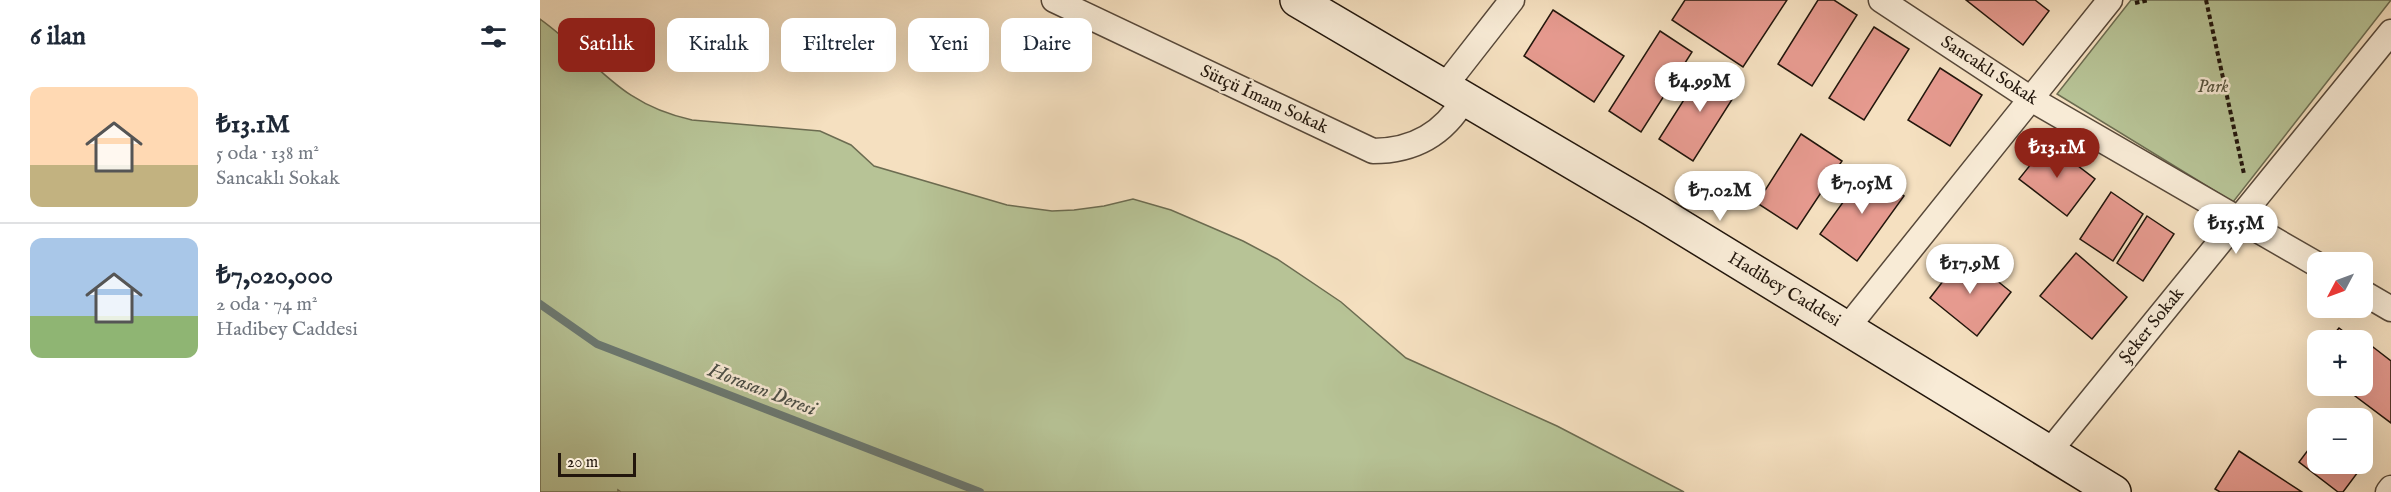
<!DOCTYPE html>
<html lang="tr">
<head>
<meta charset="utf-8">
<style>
	body { margin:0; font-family:"IM FELL English",serif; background:#f2f2f3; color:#1f2937; height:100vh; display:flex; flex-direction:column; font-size:22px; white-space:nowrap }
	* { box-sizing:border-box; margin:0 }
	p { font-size:20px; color:#747a83 }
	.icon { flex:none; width:33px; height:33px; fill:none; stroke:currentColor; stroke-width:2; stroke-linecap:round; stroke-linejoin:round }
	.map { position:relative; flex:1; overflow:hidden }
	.side { display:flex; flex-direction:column; background:#fff; width:540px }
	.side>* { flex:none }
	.top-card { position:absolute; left:18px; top:18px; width:570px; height:54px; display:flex; gap:12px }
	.needle { width:39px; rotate:229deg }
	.fabs { position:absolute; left:1767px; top:252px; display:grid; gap:12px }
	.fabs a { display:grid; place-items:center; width:66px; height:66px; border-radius:12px; background:#fff; box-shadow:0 6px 24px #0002; font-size:30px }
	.scale { position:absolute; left:18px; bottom:15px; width:78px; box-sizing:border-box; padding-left:6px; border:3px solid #22160c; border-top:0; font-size:16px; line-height:21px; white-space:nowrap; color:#22160c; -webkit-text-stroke:4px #f8ebd6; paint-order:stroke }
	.price { position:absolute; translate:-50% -51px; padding:0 14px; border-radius:21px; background:#fff; color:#222; font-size:20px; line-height:39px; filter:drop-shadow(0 2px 3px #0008) }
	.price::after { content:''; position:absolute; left:50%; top:36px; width:18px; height:14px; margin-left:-9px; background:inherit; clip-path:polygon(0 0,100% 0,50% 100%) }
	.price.selected { background:#8f2418; color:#fff }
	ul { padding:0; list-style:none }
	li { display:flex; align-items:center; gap:18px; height:150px; padding:0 30px }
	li+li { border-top:2px solid #e0e1e3 }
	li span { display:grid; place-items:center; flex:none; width:168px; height:120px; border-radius:12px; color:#555 }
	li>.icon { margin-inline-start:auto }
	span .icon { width:72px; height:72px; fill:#fffc; stroke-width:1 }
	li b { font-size:26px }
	h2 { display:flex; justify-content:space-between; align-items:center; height:72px; padding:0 30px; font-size:26px }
	.chip { padding:0 21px; border-radius:12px; background:#fff; box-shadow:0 6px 24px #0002; font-size:21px; line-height:54px }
	.chip.selected { background:#8f2418; color:#fff }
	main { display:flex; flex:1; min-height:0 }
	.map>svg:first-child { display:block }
	.green { fill:#b7c396; stroke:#6c6c51; stroke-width:1.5 }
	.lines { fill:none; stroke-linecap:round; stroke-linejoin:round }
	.stream { stroke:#6c7a73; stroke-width:8 }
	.building { fill:#e69a8f; stroke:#22160c; stroke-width:1.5 }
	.minor-casing { stroke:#574839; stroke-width:27 }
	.secondary-casing { stroke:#22160c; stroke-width:36 }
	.path { stroke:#22160c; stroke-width:4; stroke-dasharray:4.5 3; stroke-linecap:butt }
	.minor { stroke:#f8ebd6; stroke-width:24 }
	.secondary { stroke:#f8ebd6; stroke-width:33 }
	.labels { text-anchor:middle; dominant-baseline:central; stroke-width:5; stroke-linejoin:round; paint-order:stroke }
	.street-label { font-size:18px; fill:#22160c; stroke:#f8ebd6 }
	.park-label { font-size:18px; font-style:italic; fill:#56533c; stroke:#f8ebd6 }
	.water-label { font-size:20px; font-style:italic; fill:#4d5048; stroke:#f8ebd6 }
</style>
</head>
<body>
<main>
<section class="side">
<h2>6 ilan<svg class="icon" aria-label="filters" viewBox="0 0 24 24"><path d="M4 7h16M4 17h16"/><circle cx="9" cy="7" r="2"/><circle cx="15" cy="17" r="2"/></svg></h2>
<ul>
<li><span style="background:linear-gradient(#ffd9b3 65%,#c2b280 0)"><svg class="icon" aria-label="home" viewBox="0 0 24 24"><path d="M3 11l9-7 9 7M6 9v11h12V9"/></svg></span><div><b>₺13.1M</b><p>5 oda · 138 m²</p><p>Sancaklı Sokak</p></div></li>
<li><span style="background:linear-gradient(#a9c7e8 65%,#8fb573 0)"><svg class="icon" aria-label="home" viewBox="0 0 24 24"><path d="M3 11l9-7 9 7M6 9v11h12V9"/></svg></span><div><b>₺7,020,000</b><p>2 oda · 74 m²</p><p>Hadibey Caddesi</p></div></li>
</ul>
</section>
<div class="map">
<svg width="1851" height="492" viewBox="0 0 1851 492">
	<rect width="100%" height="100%" fill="#f5e0c0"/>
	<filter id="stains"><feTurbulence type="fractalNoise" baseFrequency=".00333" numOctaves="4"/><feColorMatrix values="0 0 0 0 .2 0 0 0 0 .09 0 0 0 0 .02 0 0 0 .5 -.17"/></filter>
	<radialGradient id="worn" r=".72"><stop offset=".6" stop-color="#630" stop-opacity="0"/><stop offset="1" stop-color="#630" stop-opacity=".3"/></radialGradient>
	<path class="green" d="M 1591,0 L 1851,0 L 1693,202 L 1517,94 Z
		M 0,19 C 57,60 77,104 152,120 L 280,131 L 311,145 L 334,166 L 467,205 L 512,211 L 534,210 L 564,206 L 593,199 L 631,210 L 703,241 L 737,259 L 801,302 L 866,358 L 1017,426 L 1144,492 L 81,492 L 78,490 L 78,492 L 0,492 Z"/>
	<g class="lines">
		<path class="stream" d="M 0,304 L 57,344 L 440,492"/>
	</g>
	<path class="building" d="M 1145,0 L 1247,0 L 1203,67 L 1132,20 Z
		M 1278,0 L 1294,0 L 1317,15 L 1272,86 L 1238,64 Z
		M 1426,0 L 1495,0 L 1509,11 L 1483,45 Z
		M 1013,10 L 1084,56 L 1054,102 L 984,56 Z
		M 1334,27 L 1369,49 L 1324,120 L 1289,98 Z
		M 1120,31 L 1152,52 L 1101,132 L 1069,111 Z
		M 1166,65 L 1200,87 L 1153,161 L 1119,139 Z
		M 1400,68 L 1442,95 L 1410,146 L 1368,120 Z
		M 1261,134 L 1302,161 L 1257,229 L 1217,203 Z
		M 1508,143 L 1555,179 L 1527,216 L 1479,179 Z
		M 1327,169 L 1364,196 L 1317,261 L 1280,234 Z
		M 1571,192 L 1603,214 L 1573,261 L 1540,239 Z
		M 1607,216 L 1634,234 L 1603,281 L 1577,263 Z
		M 1536,253 L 1587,297 L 1552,339 L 1500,296 Z
		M 1424,254 L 1471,292 L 1437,336 L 1390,298 Z
		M 1799,328 L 1815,340 L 1789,340 Z
		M 1833,347 L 1851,361 L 1851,423 L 1803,387 L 1822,386 L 1822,362 Z
		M 1778,437 L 1778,464 L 1822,464 L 1822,456 L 1827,460 L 1803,492 L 1798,492 L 1759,462 Z
		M 1699,451 L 1762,492 L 1680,492 L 1675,489 Z"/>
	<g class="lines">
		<g class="minor-casing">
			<path id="minor" d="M 514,0 L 833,151 C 873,151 904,134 924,99
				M 1341,0 L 1491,99 L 1778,265
				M 904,87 L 972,0
				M 1822,292 L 1851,309
				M 1307,328 L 1570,0
				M 1509,452 L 1851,32
				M 1848,492 L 1851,488"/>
		</g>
		<g class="secondary-casing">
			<path id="secondary" d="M 757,0 L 1112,209 L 1574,492"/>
		</g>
		<path class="path" d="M 1666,0 L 1704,174
			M 1595,3 L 1609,0"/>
		<use href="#minor" class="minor"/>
		<use href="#secondary" class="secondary"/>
	</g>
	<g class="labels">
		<g class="street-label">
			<text transform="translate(1449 71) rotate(33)">Sancaklı Sokak</text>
			<text transform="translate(724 100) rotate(25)">Sütçü İmam Sokak</text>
			<text transform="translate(1244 290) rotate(31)">Hadibey Caddesi</text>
			<text transform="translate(1612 326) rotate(-51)">Şeker Sokak</text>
		</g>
		<g class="park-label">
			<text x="1673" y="87">Park</text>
		</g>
		<g class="water-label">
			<text transform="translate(222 390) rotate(21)">Horasan Deresi</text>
		</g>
	</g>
	<rect width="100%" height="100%" filter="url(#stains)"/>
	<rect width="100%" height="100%" fill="url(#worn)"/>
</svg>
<div class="fabs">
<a><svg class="needle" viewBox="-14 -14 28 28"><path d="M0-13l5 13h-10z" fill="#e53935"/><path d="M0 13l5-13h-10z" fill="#747a83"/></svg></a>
<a>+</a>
<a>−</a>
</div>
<div class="scale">20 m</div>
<b class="price" style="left:1160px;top:113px">₺4.99M</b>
<b class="price selected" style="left:1517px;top:179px">₺13.1M</b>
<b class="price" style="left:1322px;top:215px">₺7.05M</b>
<b class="price" style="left:1180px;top:222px">₺7.02M</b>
<b class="price" style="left:1696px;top:255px">₺15.5M</b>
<b class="price" style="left:1430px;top:295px">₺17.9M</b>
<div class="top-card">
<a class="chip selected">Satılık</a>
<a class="chip">Kiralık</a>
<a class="chip">Filtreler</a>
<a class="chip">Yeni</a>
<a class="chip">Daire</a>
</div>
</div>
</main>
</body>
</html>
